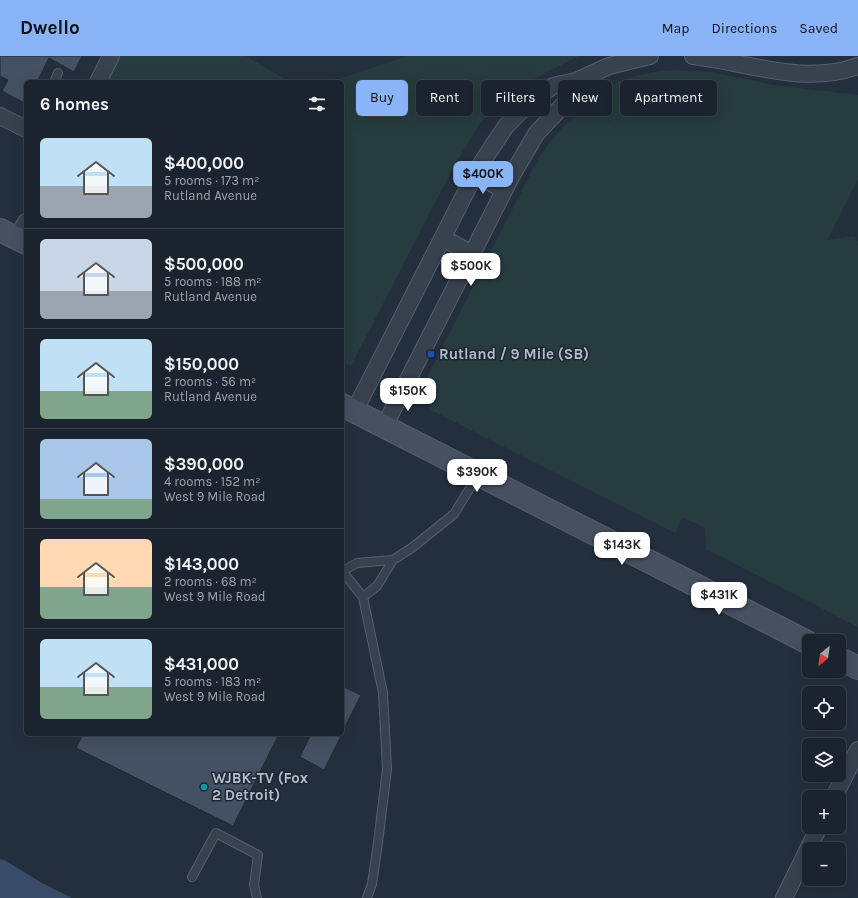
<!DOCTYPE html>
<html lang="en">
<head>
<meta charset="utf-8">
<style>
	body { margin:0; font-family:Karla,sans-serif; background:#242b36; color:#f1f3f6; height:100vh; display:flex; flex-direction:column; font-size:15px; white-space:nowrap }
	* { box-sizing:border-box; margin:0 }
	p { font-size:13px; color:#a0a4aa }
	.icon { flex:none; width:22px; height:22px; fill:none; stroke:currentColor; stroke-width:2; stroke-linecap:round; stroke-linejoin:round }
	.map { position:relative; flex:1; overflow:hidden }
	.side { position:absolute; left:24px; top:24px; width:320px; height:656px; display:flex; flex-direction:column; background:#1b232e; border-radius:6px; box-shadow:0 4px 16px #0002,0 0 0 1px #39404a }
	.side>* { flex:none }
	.banner { position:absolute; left:356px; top:24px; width:380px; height:36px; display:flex; gap:8px }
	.needle { width:26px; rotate:209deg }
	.tools { position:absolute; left:802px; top:578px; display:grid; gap:8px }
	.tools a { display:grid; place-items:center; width:44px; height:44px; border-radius:6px; background:#1b232e; box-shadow:0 4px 16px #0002,0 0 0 1px #39404a; font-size:20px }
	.price { position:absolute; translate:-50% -34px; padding:0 9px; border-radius:8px; background:#fff; color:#222; font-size:13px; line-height:26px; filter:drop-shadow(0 1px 2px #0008) }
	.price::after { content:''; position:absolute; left:50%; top:24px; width:12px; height:9px; margin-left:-6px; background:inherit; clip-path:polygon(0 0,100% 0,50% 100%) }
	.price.selected { background:#8ab4f8; color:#111 }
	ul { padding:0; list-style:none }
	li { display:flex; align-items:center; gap:12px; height:100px; padding:0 16px }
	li+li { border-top:1px solid #39404a }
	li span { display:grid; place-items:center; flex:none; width:112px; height:80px; border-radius:6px; color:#555 }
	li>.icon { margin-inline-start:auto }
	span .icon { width:48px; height:48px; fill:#fffc; stroke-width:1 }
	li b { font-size:17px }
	h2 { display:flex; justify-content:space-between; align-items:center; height:48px; padding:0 16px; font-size:17px }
	.chip { padding:0 14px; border-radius:6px; background:#1b232e; box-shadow:0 4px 16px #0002,0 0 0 1px #39404a; font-size:14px; line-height:36px }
	.chip.selected { background:#8ab4f8; color:#111 }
	header { display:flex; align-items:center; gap:24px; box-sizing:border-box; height:56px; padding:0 20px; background:#8ab4f8; color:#111 }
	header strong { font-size:19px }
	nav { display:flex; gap:22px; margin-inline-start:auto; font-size:14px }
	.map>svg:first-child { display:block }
	.green { fill:#263c3f }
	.water { fill:#394c67 }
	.building { fill:#455162; stroke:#1f2835 }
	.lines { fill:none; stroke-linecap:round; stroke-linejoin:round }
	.service-casing { stroke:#565f6c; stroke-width:10 }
	.minor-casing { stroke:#565f6c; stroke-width:18 }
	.secondary-casing { stroke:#565f6c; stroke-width:24 }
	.service { stroke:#38414e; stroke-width:8 }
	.minor { stroke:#38414e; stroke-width:16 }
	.secondary { stroke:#465061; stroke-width:22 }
	.transit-dot { fill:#1a4fb4; stroke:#1d2633; stroke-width:1.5 }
	.culture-dot { fill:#0f9aa8; stroke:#1d2633; stroke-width:1.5 }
	.labels { text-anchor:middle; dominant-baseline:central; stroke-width:3; stroke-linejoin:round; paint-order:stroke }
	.poi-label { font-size:15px; font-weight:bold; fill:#b4bcc9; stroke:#1d2633; text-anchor:start }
</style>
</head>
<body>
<header>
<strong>Dwello</strong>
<nav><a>Map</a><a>Directions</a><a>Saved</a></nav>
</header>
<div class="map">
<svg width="858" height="842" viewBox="0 0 858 842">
	<rect width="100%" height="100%" fill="#242f3e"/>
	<path class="green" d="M 120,0 L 246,0 L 290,26 L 107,26 Z
		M 407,0 L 579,0 L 522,29 L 480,67 L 453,112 L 351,310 L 342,306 L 342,26 L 330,26 Z
		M 673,14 L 710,16 L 774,29 L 858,39 L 858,123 L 827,184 L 854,180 L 858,185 L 858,571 L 706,493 L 705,472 L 682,461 L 675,477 L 433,355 C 424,348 422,340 423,329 L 538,103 L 554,80 L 569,65 L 585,53 L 587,43 C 617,24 637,17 673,14 Z"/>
	<path class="water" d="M 0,803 L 6,805 L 42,827 L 72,842 L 0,842 Z"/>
	<path class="building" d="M 0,0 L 82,0 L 74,16 L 49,2 L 37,26 L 26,26 L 26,48 L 2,35 L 8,24 L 0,20 Z
		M 342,630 L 361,639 L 342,677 Z
		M 83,678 L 279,678 L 233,770 L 76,692 Z
		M 311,678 L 342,678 L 324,714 L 300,701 Z"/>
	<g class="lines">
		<g class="service-casing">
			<path id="service" d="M 54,26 L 58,17
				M 342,515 L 363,541 L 383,637 L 387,713 L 378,787 L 372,828 L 367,842
				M 343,515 L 357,507 L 393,504
				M 363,541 L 377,530 L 393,504 L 413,491 L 454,458 L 478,419
				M 192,821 L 216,777 L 258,799 L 254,829 L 257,842"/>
		</g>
		<g class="minor-casing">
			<path id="minor" d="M 693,0 C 747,6 804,30 858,10
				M 98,26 L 111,0
				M 0,60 L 26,73
				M 475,118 L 504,134
				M 17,182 L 26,166
				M 443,182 L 472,198
				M 354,356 L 475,118 L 486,100 L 506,70 L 529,47 L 553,30 L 576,25 L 609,10 L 650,0
				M 384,371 L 511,121 L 536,78 L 565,47 L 576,25
				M 834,741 L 858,694
				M 784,842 L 819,771"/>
		</g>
		<g class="secondary-casing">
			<path id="secondary" d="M 0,174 L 26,187
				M 342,349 L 809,587
				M 839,602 L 858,612"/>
		</g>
		<use href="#service" class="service"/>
		<use href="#minor" class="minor"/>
		<use href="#secondary" class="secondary"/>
	</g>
	<rect class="transit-dot" x="427" y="294" width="8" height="8" rx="2"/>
	<circle class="culture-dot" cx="204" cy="731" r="4"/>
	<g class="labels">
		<g class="poi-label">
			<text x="439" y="298">Rutland / 9 Mile (SB)</text>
			<text x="212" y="722">WJBK-TV (Fox<tspan x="212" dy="17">2 Detroit)</tspan></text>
		</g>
	</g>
</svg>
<div class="tools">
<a><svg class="needle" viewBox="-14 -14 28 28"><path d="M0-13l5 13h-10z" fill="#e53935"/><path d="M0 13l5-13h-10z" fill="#a0a4aa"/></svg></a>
<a><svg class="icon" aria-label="locate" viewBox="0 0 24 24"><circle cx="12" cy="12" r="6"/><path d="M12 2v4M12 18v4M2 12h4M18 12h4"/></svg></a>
<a><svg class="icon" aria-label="layers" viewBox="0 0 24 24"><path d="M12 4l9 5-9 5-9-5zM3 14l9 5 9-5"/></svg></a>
<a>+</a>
<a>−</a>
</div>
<b class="price selected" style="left:483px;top:139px">$400K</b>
<b class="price" style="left:471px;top:231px">$500K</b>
<b class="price" style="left:408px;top:356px">$150K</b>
<b class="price" style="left:477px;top:437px">$390K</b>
<b class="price" style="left:622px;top:510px">$143K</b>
<b class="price" style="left:719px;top:560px">$431K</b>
<div class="banner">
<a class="chip selected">Buy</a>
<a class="chip">Rent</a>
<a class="chip">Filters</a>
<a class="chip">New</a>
<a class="chip">Apartment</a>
</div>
<section class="side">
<h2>6 homes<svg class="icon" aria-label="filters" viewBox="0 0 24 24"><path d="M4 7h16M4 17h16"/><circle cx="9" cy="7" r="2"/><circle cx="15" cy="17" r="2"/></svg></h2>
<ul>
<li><span style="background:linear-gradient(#bfe0f5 60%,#9aa5b1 0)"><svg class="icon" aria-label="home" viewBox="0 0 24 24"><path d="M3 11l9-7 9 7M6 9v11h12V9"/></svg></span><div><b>$400,000</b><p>5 rooms · 173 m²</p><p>Rutland Avenue</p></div></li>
<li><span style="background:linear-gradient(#c9d6e8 65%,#9aa5b1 0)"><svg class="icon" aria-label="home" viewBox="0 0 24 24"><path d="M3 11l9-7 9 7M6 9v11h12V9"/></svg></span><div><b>$500,000</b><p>5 rooms · 188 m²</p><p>Rutland Avenue</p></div></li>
<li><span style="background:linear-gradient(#bfe0f5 65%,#7fa58c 0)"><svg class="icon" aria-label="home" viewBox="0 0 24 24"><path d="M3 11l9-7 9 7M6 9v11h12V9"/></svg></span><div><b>$150,000</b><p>2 rooms · 56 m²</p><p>Rutland Avenue</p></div></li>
<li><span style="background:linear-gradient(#a9c7e8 75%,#7fa58c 0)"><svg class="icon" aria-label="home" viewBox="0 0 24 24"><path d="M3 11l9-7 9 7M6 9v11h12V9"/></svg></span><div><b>$390,000</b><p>4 rooms · 152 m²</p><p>West 9 Mile Road</p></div></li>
<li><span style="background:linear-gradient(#ffd9b3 60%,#7fa58c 0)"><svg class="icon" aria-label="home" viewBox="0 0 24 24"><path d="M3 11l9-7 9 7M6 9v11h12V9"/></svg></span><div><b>$143,000</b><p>2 rooms · 68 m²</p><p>West 9 Mile Road</p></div></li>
<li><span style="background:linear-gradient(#bfe0f5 60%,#7fa58c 0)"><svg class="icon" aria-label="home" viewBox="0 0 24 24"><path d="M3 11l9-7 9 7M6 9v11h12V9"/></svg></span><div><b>$431,000</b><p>5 rooms · 183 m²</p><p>West 9 Mile Road</p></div></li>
</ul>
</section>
</div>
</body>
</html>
